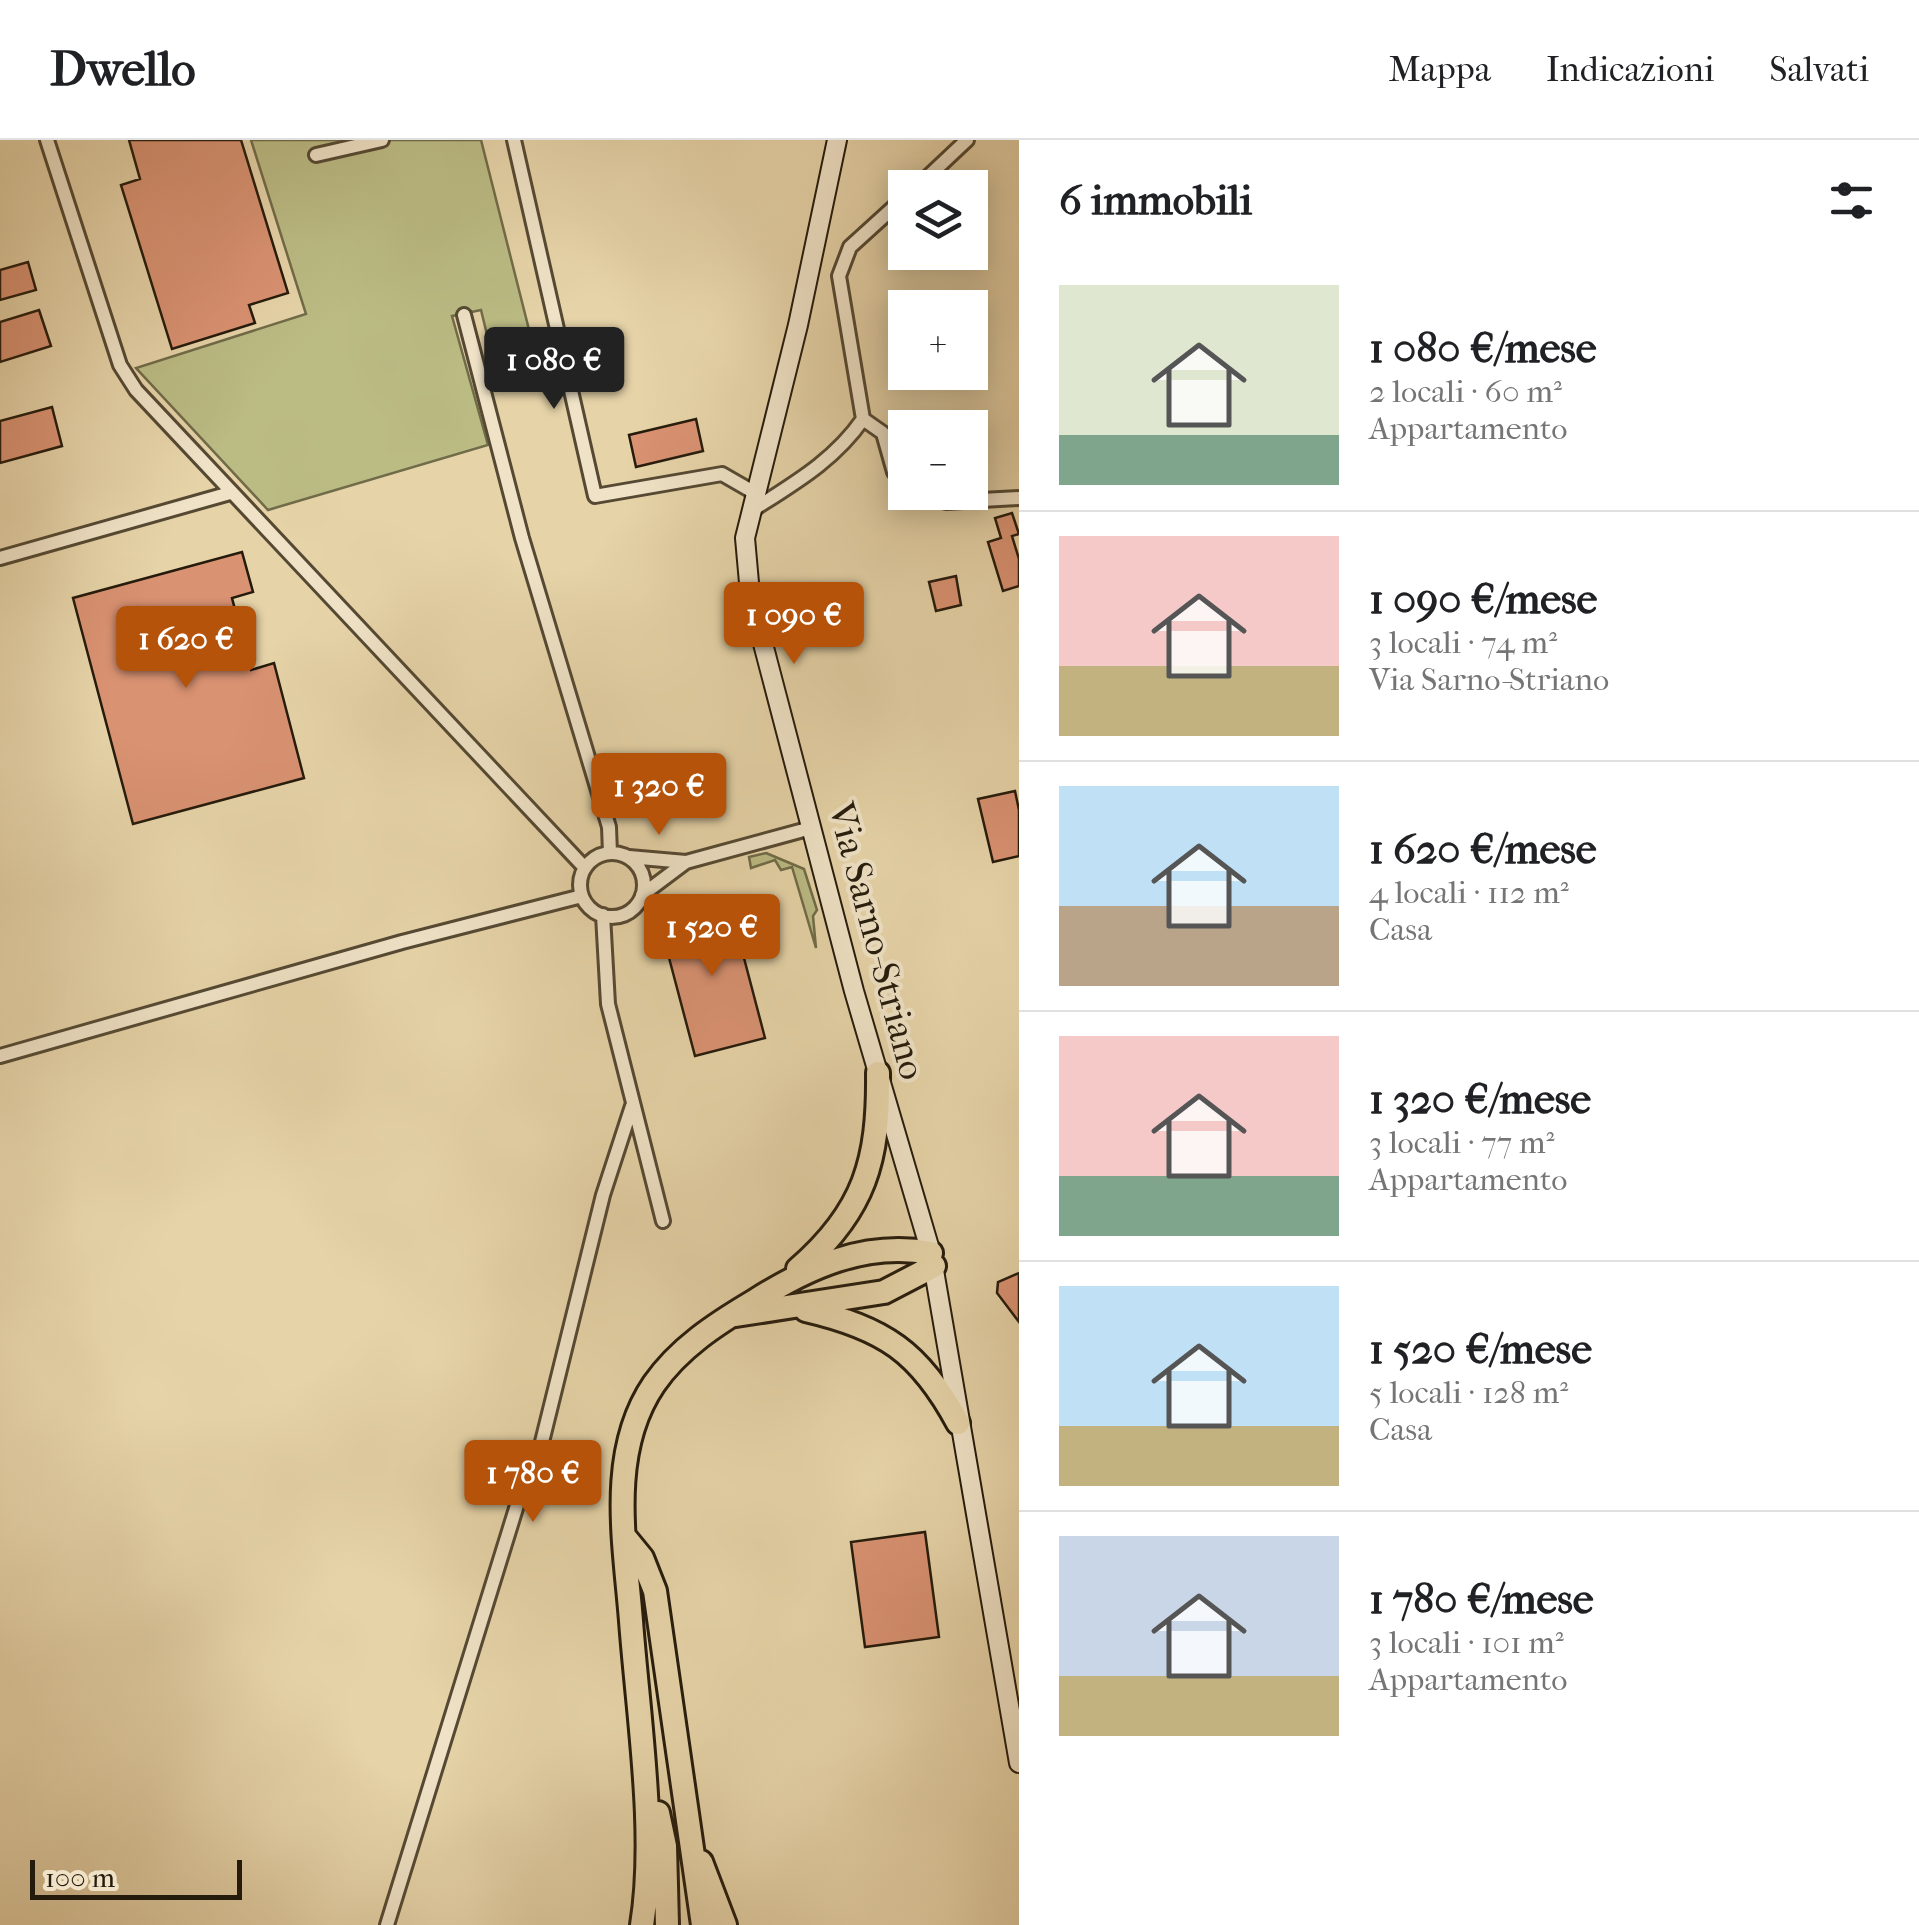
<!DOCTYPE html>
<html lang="it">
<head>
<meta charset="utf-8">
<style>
	body { margin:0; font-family:"IM FELL French Canon",serif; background:#f6f6f6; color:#202124; height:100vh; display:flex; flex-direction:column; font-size:38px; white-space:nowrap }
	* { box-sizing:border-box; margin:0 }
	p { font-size:32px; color:#757577 }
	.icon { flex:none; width:55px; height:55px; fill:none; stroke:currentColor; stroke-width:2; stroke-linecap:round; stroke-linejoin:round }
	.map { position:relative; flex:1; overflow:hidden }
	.drawer { display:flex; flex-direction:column; background:#fff; width:900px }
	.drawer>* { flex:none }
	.tools { position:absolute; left:888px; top:30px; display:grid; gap:20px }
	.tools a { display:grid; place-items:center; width:100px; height:100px; border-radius:0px; background:#fff; box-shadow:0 5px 25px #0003; font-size:50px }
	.scale { position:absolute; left:30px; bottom:25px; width:212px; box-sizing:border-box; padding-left:10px; border:5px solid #251b0c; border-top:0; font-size:28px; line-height:35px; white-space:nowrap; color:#251b0c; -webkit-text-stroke:8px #efe2c6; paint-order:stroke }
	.price { position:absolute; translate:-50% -85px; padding:0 22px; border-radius:10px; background:#b45309; color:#fff; font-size:32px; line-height:65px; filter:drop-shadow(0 2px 5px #0008) }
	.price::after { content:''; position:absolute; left:50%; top:60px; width:30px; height:22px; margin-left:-15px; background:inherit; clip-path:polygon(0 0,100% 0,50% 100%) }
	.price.on { background:#222; color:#fff }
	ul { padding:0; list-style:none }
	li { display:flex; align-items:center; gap:30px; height:250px; padding:0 40px }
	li+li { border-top:2px solid #e0e0e0 }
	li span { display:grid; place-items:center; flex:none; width:280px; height:200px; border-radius:0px; color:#555 }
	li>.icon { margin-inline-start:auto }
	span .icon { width:120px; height:120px; fill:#fffc; stroke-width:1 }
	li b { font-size:42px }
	h2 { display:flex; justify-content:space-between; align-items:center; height:120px; padding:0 40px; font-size:42px }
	header { display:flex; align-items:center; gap:60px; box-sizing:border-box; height:140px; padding:0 50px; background:#fff; border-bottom:2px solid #e0e0e0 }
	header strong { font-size:48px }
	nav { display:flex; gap:55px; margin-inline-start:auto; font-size:35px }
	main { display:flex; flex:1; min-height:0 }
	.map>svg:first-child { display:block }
	.green { fill:#bbbb84; stroke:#706b48; stroke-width:2.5 }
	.building { fill:#d99272; stroke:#251b0c; stroke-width:2.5 }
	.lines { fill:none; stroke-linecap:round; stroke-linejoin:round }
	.minor-casing { stroke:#554933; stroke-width:18 }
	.secondary-casing { stroke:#251b0c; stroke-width:22 }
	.motorway-casing { stroke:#251b0c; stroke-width:28 }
	.minor { stroke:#efe2c6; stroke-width:12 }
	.secondary { stroke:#efe2c6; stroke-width:18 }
	.motorway { stroke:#e6d3a8; stroke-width:22 }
	.labels { text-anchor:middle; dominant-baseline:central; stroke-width:8; stroke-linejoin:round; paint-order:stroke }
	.street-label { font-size:38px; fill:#251b0c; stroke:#efe2c6 }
</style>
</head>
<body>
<header>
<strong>Dwello</strong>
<nav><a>Mappa</a><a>Indicazioni</a><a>Salvati</a></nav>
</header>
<main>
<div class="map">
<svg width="1019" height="1785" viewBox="0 0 1019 1785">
	<rect width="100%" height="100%" fill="#e6d3a8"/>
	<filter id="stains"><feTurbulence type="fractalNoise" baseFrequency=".002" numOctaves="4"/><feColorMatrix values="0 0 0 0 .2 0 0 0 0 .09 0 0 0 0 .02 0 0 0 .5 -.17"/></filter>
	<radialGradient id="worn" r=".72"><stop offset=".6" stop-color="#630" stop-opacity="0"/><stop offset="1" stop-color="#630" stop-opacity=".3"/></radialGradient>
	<path class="green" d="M 251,0 L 481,0 L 542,241 L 500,248 L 481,170 L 452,176 L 488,305 L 268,370 L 136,228 L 306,174 Z
		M 766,713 L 804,729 L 817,770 L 813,776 L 816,808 L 792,727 L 781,730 L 775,720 L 751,728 L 749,717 Z"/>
	<path class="building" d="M 129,0 L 241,0 L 288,153 L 249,165 L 255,183 L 172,209 L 121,45 L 140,39 Z
		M 28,122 L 36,150 L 0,160 L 0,130 Z
		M 39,170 L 51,206 L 0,222 L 0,182 Z
		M 52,267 L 62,306 L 0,323 L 0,281 Z
		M 696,279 L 703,311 L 636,327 L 629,295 Z
		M 1012,373 L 1019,394 L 1012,396 L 1019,419 L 1019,446 L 1003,451 L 988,402 L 1001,398 L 995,378 Z
		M 242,412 L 253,452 L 232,458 L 251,530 L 274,523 L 304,638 L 133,684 L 73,458 Z
		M 956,436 L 961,465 L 936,471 L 929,442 Z
		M 1015,651 L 1019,670 L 1019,716 L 993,722 L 978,659 Z
		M 729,761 L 765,898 L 695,916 L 659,780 Z
		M 1019,1133 L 1019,1182 L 997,1153 L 998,1142 Z
		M 925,1392 L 939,1497 L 865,1507 L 851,1402 Z"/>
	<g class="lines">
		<g class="minor-casing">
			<path id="minor" d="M 47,0 L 120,225 L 136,250 L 585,728
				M 514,0 L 595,356 L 722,334 L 755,353
				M 316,15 L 382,0
				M 916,48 L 967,0
				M 464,175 L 522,398 L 609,687 L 610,713
				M 863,279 L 883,293 L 894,332 L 905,347
				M 915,352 L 946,362 L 1019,358
				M 751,371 C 793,344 834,321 863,279 L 839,136 L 850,107 L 905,57
				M 0,418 L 230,353
				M580 745a32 32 0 1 1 64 0a32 32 0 1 1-64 0Z
				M 629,717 L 686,722 L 811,688
				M 642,755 L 686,722
				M 603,775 L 608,864 L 663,1081
				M 0,916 L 402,802 L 582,756
				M 387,1785 L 522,1349 L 541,1306 L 603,1055 L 632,966"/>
		</g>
		<g class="secondary-casing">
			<path id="secondary" d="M 837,0 L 798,185 L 745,398 L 750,454 L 854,851 L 931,1113 L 1019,1623"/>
		</g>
		<g class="motorway-casing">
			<path id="motorway" d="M 798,1129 C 865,1071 879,1020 878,933
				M 806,1170 C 884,1188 920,1212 958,1283
				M 736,1175 L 884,1152 L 934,1126
				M 624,1396 L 642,1418 L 655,1451 L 703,1785
				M 658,1673 L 665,1706 L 667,1785
				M 701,1722 L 725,1785
				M 642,1785 C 657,1694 638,1575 631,1481 C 625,1403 607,1313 654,1244 C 679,1208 716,1184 753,1162 C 808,1127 865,1101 931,1113"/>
		</g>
		<use href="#minor" class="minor"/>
		<use href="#secondary" class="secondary"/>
		<use href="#motorway" class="motorway"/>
	</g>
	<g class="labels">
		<g class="street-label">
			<text transform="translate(877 801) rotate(75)">Via Sarno-Striano</text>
		</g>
	</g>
	<rect width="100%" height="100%" filter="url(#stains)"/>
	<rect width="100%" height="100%" fill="url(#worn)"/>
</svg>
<div class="tools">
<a><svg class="icon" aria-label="layers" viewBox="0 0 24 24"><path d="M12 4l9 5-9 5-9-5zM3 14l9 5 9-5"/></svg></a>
<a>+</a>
<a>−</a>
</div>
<div class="scale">100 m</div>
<b class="price on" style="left:554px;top:272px">1 080 €</b>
<b class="price" style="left:794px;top:527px">1 090 €</b>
<b class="price" style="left:186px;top:551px">1 620 €</b>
<b class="price" style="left:659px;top:698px">1 320 €</b>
<b class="price" style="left:712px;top:839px">1 520 €</b>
<b class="price" style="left:533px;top:1385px">1 780 €</b>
</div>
<section class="drawer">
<h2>6 immobili<svg class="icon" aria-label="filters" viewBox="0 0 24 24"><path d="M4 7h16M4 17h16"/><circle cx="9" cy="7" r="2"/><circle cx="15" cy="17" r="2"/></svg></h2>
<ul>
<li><span style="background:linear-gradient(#dfe7d0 75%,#7fa58c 0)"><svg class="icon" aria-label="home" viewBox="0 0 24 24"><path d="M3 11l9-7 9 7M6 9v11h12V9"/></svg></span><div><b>1 080 €/mese</b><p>2 locali · 60 m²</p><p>Appartamento</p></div></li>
<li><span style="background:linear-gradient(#f6c9c9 65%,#c2b280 0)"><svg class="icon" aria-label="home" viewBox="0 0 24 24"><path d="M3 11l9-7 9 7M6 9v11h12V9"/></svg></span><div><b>1 090 €/mese</b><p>3 locali · 74 m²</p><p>Via Sarno-Striano</p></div></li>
<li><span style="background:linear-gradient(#bfe0f5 60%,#b9a48a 0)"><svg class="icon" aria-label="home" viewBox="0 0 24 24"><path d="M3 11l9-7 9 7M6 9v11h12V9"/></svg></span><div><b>1 620 €/mese</b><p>4 locali · 112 m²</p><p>Casa</p></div></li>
<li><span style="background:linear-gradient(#f6c9c9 70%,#7fa58c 0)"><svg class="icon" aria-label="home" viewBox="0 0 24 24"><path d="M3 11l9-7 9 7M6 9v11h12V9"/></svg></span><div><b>1 320 €/mese</b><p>3 locali · 77 m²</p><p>Appartamento</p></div></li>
<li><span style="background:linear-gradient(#bfe0f5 70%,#c2b280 0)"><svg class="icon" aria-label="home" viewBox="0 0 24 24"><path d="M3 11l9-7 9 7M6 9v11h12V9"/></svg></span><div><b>1 520 €/mese</b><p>5 locali · 128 m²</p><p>Casa</p></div></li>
<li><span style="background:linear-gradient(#c9d6e8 70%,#c2b280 0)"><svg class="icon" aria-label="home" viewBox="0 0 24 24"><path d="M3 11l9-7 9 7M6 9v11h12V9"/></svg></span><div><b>1 780 €/mese</b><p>3 locali · 101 m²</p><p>Appartamento</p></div></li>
</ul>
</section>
</main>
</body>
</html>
